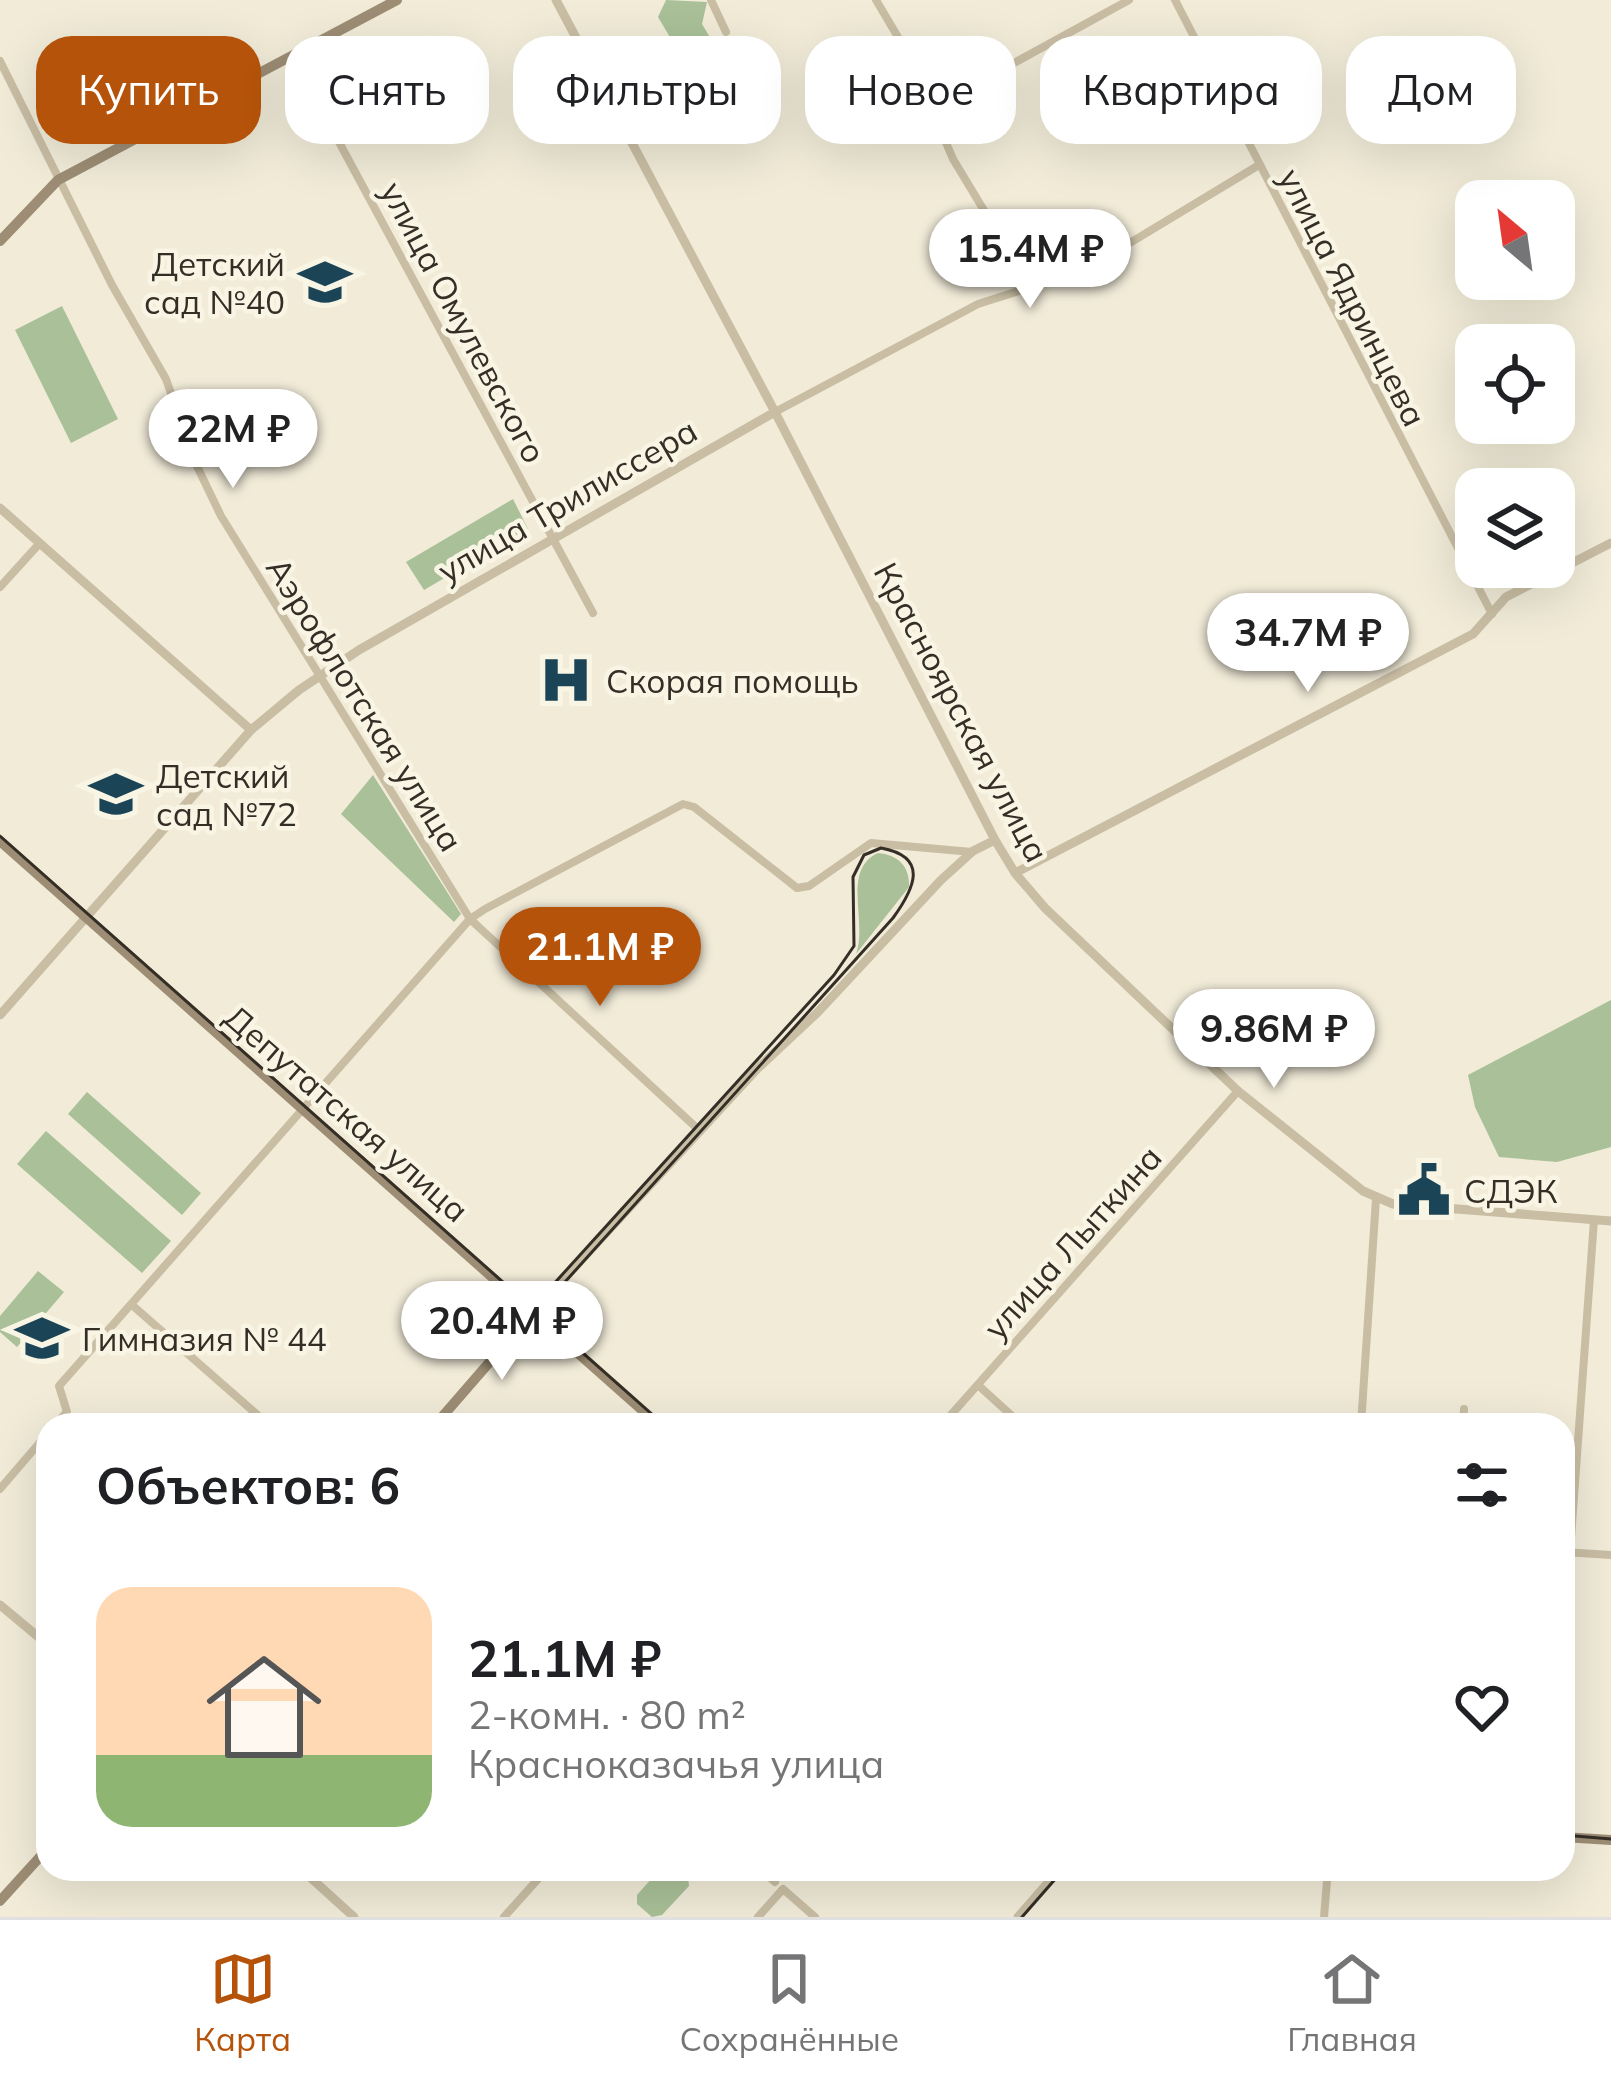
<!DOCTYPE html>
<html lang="ru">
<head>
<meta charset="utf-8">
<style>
	body { margin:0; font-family:Mulish,sans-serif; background:#f6f6f6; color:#202124; height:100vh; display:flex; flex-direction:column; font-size:45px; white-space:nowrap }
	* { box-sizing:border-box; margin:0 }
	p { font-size:39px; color:#757577 }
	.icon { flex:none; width:66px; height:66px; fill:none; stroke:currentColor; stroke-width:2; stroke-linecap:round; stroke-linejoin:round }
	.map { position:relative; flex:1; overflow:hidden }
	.sheet { position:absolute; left:36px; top:1413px; width:1539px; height:468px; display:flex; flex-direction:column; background:#fff; border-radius:36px; box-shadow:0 12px 48px #0002 }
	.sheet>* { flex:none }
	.top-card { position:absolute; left:36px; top:36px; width:1539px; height:108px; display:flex; gap:24px }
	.needle { width:78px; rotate:331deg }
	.tools { position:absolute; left:1455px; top:180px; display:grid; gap:24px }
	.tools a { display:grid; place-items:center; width:120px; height:120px; border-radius:24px; background:#fff; box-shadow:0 12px 48px #0002; font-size:60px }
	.price { position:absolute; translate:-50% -102px; padding:0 27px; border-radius:42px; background:#fff; color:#222; font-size:39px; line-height:78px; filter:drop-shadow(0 3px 6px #0008) }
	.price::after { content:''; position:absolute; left:50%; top:72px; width:36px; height:27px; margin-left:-18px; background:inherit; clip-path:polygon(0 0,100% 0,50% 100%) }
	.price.selected { background:#b45309; color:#fff }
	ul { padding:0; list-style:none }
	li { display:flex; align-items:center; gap:36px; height:300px; padding:0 60px }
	li span { display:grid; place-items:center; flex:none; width:336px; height:240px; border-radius:36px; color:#555 }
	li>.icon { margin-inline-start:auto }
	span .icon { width:144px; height:144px; fill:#fffc; stroke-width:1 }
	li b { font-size:51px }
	h2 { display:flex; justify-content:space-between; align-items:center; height:144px; padding:0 60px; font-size:51px }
	.tag { padding:0 42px; border-radius:36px; background:#fff; box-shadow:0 12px 48px #0002; font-size:42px; line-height:108px }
	.tag.selected { background:#b45309; color:#fff }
	.tabs { display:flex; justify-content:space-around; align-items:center; height:168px; border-top:3px solid #e0e0e0; background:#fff; font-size:33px; color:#757577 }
	.tabs a { display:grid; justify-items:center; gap:6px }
	.tabs .selected { color:#b45309 }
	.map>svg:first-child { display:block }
	.green { fill:#a9c098 }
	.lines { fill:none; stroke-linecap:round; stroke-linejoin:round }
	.minor { stroke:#c9bea4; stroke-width:8 }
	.tertiary { stroke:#c9bea4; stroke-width:9 }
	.secondary { stroke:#9d8d75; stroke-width:10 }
	.tram { stroke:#342e26; stroke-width:3 }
	.labels { text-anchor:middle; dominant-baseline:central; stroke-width:9; stroke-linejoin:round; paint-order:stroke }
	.poi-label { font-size:33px; fill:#342e26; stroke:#f9f5e4; text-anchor:start }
	.street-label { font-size:33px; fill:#342e26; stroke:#f9f5e4 }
</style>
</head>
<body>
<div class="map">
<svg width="1611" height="1917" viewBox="0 0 1611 1917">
	<rect width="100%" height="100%" fill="#f1ebd8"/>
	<path class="green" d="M 666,0 L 707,2 L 702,24 L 711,39 L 711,53 L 700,56 L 677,49 L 658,17 Z
		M 62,306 L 118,419 L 71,443 L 15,330 Z
		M 513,499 L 528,529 L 424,590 L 406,562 Z
		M 373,775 L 461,914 L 454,922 L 341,814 Z
		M 878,853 C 898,855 910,866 909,887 L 856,954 C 868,922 841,870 878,853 Z
		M 1611,1000 L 1611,1147 L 1557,1162 L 1499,1157 L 1475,1107 L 1468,1075 Z
		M 87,1092 L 201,1193 L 182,1215 L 68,1114 Z
		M 46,1131 L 171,1241 L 142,1273 L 17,1164 Z
		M 38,1271 L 64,1292 L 17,1347 L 0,1332 L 0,1316 Z
		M 660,1869 L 678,1869 L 688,1877 L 689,1886 L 662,1915 L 652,1917 L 637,1904 L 637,1895 Z"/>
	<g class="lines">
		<path class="minor" d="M 711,0 L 726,32
			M 876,0 L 908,54 L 953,159 L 988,217
			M 1175,0 L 1492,614
			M 292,55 L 593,613
			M 0,61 L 112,285 L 166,379 L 194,460 L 221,516 L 470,919 L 700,1131
			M 981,81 L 1129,0
			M 775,412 L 978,304 L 1085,270 L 1259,165
			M 0,587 L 39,544
			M 132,1305 L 269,1425
			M 978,1385 L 1022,1425
			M 55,1425 L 67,1412 L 59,1386 L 470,919 L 485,909 L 683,804 L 694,807 L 797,888 L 809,886 L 871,843 L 972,852
			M 942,1425 L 1238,1091
			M 1361,1425 L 1376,1199
			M 1463,1425 L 1464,1409
			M 0,1489 L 48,1433
			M 1563,1552 L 1611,1555
			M 1570,1552 L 1594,1220
			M 760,1869 L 775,1882
			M 504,1917 L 547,1869
			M 758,1917 L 783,1889 L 815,1917
			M 1324,1917 L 1328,1869"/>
		<path class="tertiary" d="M 556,0 L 775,412 L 995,840 L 1015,873 L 1045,908 L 1238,1091 L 1363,1191 L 1393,1204 L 1611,1221
			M 0,508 L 251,730
			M 1015,873 L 1473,634 L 1506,597 L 1611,543
			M 0,1015 L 251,730 L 299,690 L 359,650 L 775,412
			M 534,1311 L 758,1068 L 818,1012 L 941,880 L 973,851 L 995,840
			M 0,1605 L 48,1645
			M 301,1869 L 354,1917
			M 1018,1917 L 1060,1869"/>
		<path class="secondary" d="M 0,241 L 58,180 L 397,0
			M 0,841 L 659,1425
			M 435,1425 L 534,1311
			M 1563,1837 L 1611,1840
			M 0,1901 L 48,1848"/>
		<path class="tram" d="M 0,836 L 664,1425
			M 522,1305 L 535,1307 L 546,1303 L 893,918 C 914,889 930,857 881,848 L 864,855 L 853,877 L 854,946 L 834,975 L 541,1298 L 525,1299
			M 1563,1835 L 1611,1839
			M 1022,1917 L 1064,1869"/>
	</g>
	<defs>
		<g id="school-bare" transform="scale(4.14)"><path d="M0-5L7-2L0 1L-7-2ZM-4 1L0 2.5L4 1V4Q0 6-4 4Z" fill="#1b4456" stroke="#f9f5e4" stroke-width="2.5" paint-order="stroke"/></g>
		<g id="hospital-bare" transform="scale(4.14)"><path d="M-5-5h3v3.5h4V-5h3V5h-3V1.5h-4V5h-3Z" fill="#1b4456" stroke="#f9f5e4" stroke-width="2.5" paint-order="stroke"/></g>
		<g id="civic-bare" transform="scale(4.14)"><path d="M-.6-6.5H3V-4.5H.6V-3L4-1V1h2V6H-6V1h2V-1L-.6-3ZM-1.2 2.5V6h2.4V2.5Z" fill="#1b4456" stroke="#f9f5e4" stroke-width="2.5" paint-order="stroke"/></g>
	</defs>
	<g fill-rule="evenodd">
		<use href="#school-bare" x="325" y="282"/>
		<use href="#hospital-bare" x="566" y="680"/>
		<use href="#school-bare" x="116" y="794"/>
		<use href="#civic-bare" x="1424" y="1190"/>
		<use href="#school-bare" x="42" y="1338"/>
	</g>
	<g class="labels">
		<g class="poi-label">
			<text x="285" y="263" text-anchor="end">Детский<tspan x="285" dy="38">сад №40</tspan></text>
			<text x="606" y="680">Скорая помощь</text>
			<text x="156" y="775">Детский<tspan x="156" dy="38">сад №72</tspan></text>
			<text x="1464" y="1190">СДЭК</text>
			<text x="82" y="1338">Гимназия № 44</text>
		</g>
		<g class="street-label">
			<text transform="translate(1353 297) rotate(63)">улица Ядринцева</text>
			<text transform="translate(464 322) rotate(62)">улица Омулевского</text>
			<text transform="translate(567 500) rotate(-30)">улица Трилиссера</text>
			<text transform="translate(365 704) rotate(58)">Аэрофлотская улица</text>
			<text transform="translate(962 712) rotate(62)">Красноярская улица</text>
			<text transform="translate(347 1113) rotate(41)">Депутатская улица</text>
			<text transform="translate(1072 1242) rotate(-48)">улица Лыткина</text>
		</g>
	</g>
</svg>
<div class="tools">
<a><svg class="needle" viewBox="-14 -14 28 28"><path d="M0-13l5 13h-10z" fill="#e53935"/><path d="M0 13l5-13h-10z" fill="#757577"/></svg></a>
<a><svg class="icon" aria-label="locate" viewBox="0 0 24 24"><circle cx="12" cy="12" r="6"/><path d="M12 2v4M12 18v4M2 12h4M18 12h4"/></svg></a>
<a><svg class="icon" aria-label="layers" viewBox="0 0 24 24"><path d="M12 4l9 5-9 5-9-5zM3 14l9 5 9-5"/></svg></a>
</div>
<b class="price" style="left:1030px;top:311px">15.4M ₽</b>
<b class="price" style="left:233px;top:491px">22M ₽</b>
<b class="price" style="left:1308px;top:695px">34.7M ₽</b>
<b class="price selected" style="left:600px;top:1009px">21.1M ₽</b>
<b class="price" style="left:1274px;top:1091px">9.86M ₽</b>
<b class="price" style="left:502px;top:1383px">20.4M ₽</b>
<div class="top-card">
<a class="tag selected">Купить</a>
<a class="tag">Снять</a>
<a class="tag">Фильтры</a>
<a class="tag">Новое</a>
<a class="tag">Квартира</a>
<a class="tag">Дом</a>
</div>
<section class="sheet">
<h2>Объектов: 6<svg class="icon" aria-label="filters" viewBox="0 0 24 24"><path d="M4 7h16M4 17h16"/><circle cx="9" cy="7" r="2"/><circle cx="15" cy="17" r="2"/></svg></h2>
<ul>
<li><span style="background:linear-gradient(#ffd9b3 70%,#8fb573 0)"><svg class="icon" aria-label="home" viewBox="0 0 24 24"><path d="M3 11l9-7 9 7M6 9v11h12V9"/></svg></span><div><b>21.1M ₽</b><p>2-комн. · 80 m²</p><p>Красноказачья улица</p></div><svg class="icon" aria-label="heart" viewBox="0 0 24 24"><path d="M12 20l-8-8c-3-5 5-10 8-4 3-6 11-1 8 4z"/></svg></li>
</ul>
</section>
</div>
<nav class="tabs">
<a class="selected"><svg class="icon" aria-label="map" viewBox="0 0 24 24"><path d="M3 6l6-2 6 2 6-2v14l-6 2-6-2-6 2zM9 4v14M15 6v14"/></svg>Карта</a>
<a><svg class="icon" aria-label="saved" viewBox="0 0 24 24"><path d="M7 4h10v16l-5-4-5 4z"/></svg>Сохранённые</a>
<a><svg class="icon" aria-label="home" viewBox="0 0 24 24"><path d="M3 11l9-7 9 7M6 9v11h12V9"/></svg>Главная</a>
</nav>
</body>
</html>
